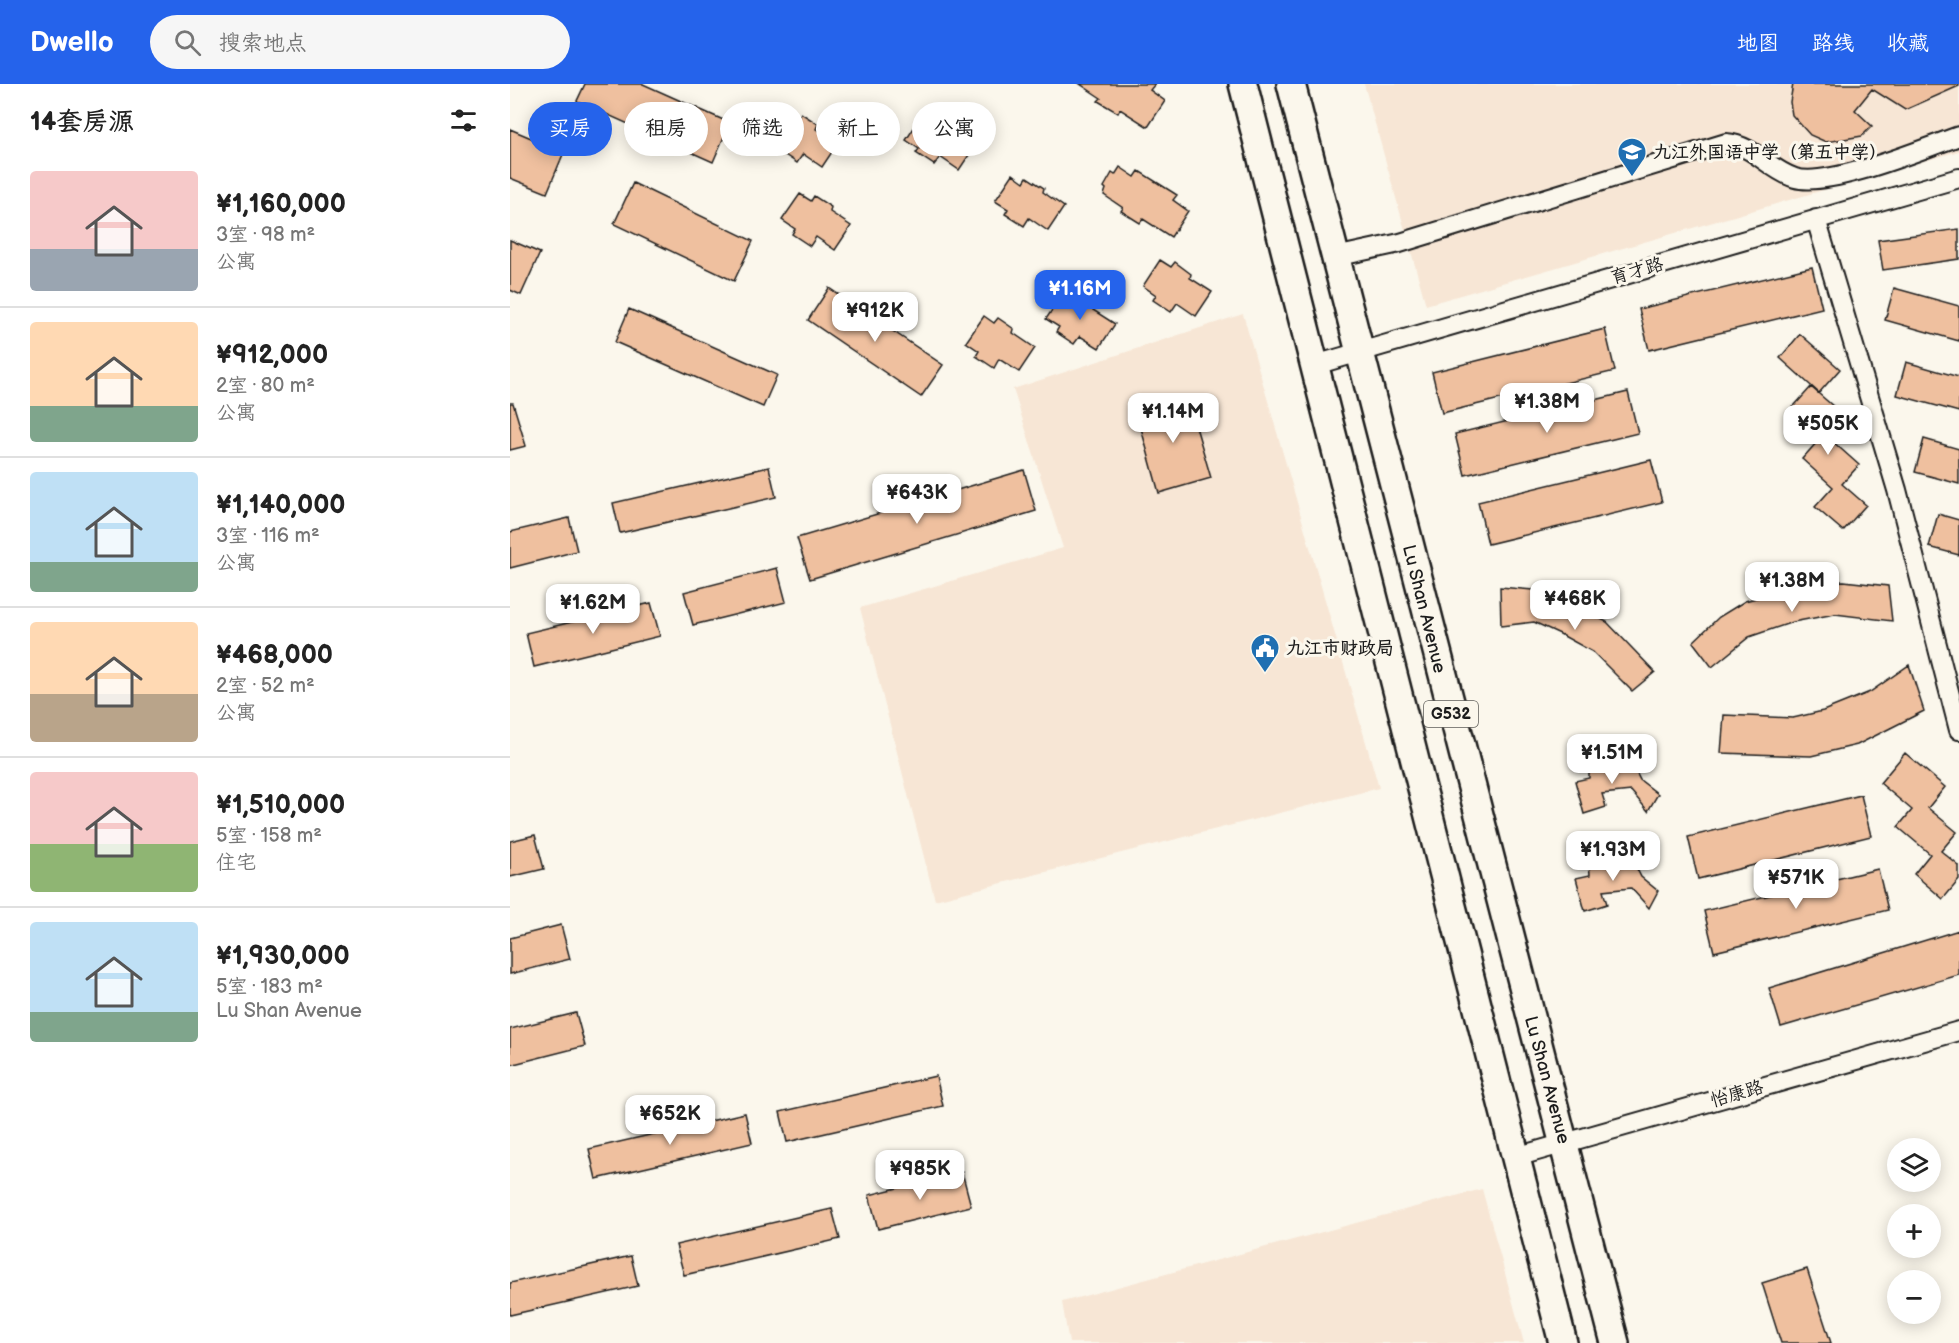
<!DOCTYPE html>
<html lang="zh">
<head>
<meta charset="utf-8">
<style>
	body { margin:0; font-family:"Balsamiq Sans","LXGW WenKai TC",sans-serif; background:#f6f6f6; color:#222; height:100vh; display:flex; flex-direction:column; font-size:22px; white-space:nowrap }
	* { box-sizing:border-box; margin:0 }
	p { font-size:20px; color:#767676 }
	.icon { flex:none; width:33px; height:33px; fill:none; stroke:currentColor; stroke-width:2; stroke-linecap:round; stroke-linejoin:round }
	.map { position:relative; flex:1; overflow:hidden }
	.side { display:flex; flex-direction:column; background:#fff; width:510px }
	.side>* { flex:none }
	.hud { position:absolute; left:18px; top:18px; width:570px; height:54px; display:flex; gap:12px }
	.controls { position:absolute; left:1377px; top:1054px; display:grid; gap:12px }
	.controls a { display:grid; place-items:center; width:54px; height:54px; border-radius:50%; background:#fff; box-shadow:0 3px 15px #0003; font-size:30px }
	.price { position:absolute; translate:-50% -51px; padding:0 14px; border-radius:12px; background:#fff; color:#222; font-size:20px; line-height:39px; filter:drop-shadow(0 2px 3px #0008) }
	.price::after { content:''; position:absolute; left:50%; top:36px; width:18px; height:14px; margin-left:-9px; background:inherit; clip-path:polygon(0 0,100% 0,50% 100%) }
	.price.selected { background:#2563eb; color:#fff }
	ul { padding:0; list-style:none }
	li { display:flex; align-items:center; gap:18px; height:150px; padding:0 30px }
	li+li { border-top:2px solid #e0e0e0 }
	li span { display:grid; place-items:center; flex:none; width:168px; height:120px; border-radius:6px; color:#555 }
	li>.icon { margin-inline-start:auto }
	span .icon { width:72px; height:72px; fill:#fffc; stroke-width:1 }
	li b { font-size:26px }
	h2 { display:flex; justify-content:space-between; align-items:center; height:72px; padding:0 30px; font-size:26px }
	.tag { padding:0 21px; border-radius:27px; background:#fff; box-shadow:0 3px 15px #0003; font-size:21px; line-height:54px }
	.tag.selected { background:#2563eb; color:#fff }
	header { display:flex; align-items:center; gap:36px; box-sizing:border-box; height:84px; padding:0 30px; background:#2563eb; color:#fff }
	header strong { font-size:28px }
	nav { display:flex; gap:33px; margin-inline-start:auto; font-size:21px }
	.search { width:420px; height:54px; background:#f6f6f6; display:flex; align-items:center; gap:15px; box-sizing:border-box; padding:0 21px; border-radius:33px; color:#767676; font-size:22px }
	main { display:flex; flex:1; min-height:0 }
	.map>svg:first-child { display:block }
	.built { fill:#f7e6d5 }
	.building { fill:#efc09f; stroke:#1c1c1c; stroke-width:1.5 }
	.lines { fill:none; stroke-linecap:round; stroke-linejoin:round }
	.minor-casing { stroke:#1c1c1c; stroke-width:22 }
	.highway-casing { stroke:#1c1c1c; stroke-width:32 }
	.minor { stroke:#fbf7ec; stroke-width:18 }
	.highway { stroke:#fbf7ec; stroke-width:27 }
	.labels { text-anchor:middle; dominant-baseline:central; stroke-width:6; stroke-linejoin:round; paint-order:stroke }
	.shield { fill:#fbf7ec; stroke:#5f5e5a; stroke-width:1.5 }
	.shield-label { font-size:16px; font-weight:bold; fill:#1c1c1c }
	.poi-label { font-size:18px; font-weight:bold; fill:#1c1c1c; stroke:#fbf7ec; text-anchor:start }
	.street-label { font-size:18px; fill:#1c1c1c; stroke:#fbf7ec }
</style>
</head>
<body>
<header>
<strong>Dwello</strong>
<div class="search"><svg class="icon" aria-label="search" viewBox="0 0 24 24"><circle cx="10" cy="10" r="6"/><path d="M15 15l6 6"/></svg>搜索地点</div>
<nav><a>地图</a><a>路线</a><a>收藏</a></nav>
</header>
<main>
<section class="side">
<h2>14套房源<svg class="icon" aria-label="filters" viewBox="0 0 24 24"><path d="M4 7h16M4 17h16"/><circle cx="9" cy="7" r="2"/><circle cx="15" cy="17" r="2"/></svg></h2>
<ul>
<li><span style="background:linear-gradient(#f6c9c9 65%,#9aa5b1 0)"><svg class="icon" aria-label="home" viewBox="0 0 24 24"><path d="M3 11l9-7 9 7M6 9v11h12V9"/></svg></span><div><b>¥1,160,000</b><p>3室 · 98 m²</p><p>公寓</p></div></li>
<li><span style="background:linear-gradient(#ffd9b3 70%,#7fa58c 0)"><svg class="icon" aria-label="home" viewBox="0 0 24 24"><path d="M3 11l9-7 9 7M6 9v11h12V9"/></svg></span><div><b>¥912,000</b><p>2室 · 80 m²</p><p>公寓</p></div></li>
<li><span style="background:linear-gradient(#bfe0f5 75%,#7fa58c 0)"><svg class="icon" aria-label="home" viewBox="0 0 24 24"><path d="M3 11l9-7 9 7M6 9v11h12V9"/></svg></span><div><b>¥1,140,000</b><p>3室 · 116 m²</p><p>公寓</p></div></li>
<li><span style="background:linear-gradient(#ffd9b3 60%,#b9a48a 0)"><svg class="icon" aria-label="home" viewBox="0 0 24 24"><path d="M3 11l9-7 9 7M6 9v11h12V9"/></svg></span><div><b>¥468,000</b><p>2室 · 52 m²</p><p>公寓</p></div></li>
<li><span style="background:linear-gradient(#f6c9c9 60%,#8fb573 0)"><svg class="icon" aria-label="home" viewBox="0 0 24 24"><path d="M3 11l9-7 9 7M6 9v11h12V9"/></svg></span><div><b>¥1,510,000</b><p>5室 · 158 m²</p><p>住宅</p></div></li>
<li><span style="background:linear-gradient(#bfe0f5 75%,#7fa58c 0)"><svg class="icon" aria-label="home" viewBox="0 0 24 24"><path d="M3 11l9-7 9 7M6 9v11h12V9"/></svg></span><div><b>¥1,930,000</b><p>5室 · 183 m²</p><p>Lu Shan Avenue</p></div></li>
</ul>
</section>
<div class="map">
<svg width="1449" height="1259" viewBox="0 0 1449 1259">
	<rect width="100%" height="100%" fill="#fbf7ec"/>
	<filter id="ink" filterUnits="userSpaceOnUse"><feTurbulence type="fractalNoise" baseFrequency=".0167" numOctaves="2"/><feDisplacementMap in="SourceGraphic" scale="12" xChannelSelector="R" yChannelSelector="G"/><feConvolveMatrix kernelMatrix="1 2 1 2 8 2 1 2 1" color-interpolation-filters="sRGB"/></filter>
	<g filter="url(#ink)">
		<path class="built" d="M 854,0 L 1449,0 L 1449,67 L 916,221 Z
			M 733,230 L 869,704 L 425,816 L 350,524 L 553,464 L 503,305 Z
			M 972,1105 L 1014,1259 L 559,1259 L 552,1218 Z"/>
		<path class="building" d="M 75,0 L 133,0 L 220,39 L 203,78 L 67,17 Z
			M 570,0 L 645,0 L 640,6 L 655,17 L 638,43 L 610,25 L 608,29 L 588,17 L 591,14 Z
			M 1283,0 L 1449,0 L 1449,2 L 1395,26 L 1362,5 L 1345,26 L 1362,42 L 1352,52 L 1316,58 L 1300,51 L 1282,31 L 1280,18 Z
			M 277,27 L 288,34 L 291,29 L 308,40 L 306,45 L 328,59 L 312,83 L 293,70 L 287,79 L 269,67 L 272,62 L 259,53 Z
			M 413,30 L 424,37 L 428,32 L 444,43 L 443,47 L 465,62 L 449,86 L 430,73 L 424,81 L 406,69 L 409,65 L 396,56 Z
			M 0,45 L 54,68 L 37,109 L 0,94 Z
			M 610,83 L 625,93 L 629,87 L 667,111 L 663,116 L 678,127 L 661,153 L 633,135 L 630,139 L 611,127 L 613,124 L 594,111 L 596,105 L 594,103 L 602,89 L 605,91 Z
			M 503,90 L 514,98 L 517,93 L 534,104 L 533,108 L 554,123 L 538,147 L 519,134 L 514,142 L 495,130 L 498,125 L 485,117 Z
			M 123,99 L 243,157 L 224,197 L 104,140 Z
			M 290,110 L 301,117 L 304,112 L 321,123 L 320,128 L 341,142 L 325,166 L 306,153 L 300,162 L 282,150 L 285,145 L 272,136 Z
			M 1449,145 L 1449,175 L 1373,186 L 1368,156 Z
			M 0,156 L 30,169 L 11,211 L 0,206 Z
			M 650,176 L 661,183 L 665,178 L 681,190 L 680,194 L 702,208 L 686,232 L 667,219 L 661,228 L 643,216 L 646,211 L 633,202 Z
			M 1302,183 L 1312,224 L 1139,266 L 1129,225 Z
			M 319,204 L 433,281 L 411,313 L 298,236 Z
			M 1384,204 L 1449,222 L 1449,257 L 1375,236 Z
			M 554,208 L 565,215 L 568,211 L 585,222 L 583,226 L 605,240 L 589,264 L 570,252 L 564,260 L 546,248 L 549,243 L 536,235 Z
			M 119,225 L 267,291 L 253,323 L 105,258 Z
			M 474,232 L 484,239 L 488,234 L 504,245 L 503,249 L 525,264 L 509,288 L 489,275 L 484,284 L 466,272 L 469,267 L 456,258 Z
			M 1095,245 L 1105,287 L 932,329 L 922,288 Z
			M 1290,250 L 1330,285 L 1309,309 L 1270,274 Z
			M 1396,278 L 1449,293 L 1449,328 L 1387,311 Z
			M 1301,303 L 1339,336 L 1321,356 L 1349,381 L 1332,400 L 1356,421 L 1333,447 L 1305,423 L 1323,403 L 1292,375 L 1307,358 L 1276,331 Z
			M 1118,308 L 1128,349 L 955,391 L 945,350 Z
			M 677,312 L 701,394 L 649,409 L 626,326 Z
			M 0,319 L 3,319 L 16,362 L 0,366 Z
			M 1414,355 L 1449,365 L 1449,400 L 1405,388 Z
			M 1141,376 L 1152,418 L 978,460 L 968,418 Z
			M 259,383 L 266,413 L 110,449 L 103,419 Z
			M 514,386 L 526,427 L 300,495 L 287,454 Z
			M 1428,430 L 1449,436 L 1449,471 L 1419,463 Z
			M 59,434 L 67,467 L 0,484 L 0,448 Z
			M 267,484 L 276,518 L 183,541 L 174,508 Z
			M 1334,497 L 1378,502 L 1382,537 L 1325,530 L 1283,538 L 1239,553 L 1202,583 L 1183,558 L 1209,533 L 1235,517 L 1304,498 Z
			M 990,503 L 1033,507 L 1097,538 L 1145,588 L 1122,607 L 1083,568 L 1050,550 L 1024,538 L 991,542 Z
			M 141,519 L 150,552 L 24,583 L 16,549 Z
			M 1399,581 L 1414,627 L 1347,661 L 1301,672 L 1211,669 L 1214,631 L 1283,634 L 1313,627 L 1360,608 Z
			M 1395,669 L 1435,703 L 1418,724 L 1447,748 L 1431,767 L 1449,782 L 1449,796 L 1433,815 L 1404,790 L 1420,770 L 1388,743 L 1402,726 L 1370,699 Z
			M 1121,678 L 1130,696 L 1148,710 L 1138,727 L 1121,707 L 1092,710 L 1096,723 L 1074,730 L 1065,697 L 1079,694 L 1079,680 Z
			M 1351,711 L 1361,752 L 1188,795 L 1178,753 Z
			M 25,751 L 34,785 L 0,793 L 0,757 Z
			M 1122,775 L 1131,793 L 1148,807 L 1139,824 L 1121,804 L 1093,807 L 1097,820 L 1075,827 L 1066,794 L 1080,791 L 1079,777 Z
			M 1368,785 L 1378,826 L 1204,868 L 1194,827 Z
			M 51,841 L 60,875 L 0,890 L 0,854 Z
			M 1449,846 L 1449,891 L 1271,943 L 1259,904 Z
			M 66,929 L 75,962 L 0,981 L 0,945 Z
			M 426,992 L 433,1022 L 277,1058 L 270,1028 Z
			M 235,1029 L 242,1059 L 86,1095 L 79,1065 Z
			M 452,1088 L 461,1122 L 368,1145 L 359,1111 Z
			M 322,1125 L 330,1155 L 174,1191 L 166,1161 Z
			M 121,1172 L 128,1202 L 0,1231 L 0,1199 Z
			M 1297,1185 L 1321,1259 L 1271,1259 L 1252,1199 Z"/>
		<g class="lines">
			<g class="minor-casing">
				<path id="minor" d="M 1306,135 L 1387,406 L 1449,646
					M 825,173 L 890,159 L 1216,59 C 1244,61 1259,86 1285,94 C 1319,104 1412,65 1449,52
					M 805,281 L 1449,94
					M 1006,1073 L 1449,947"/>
			</g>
			<g class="highway-casing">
				<path id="highway" d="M 733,0 L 1053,1259
					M 781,0 L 1105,1259"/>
			</g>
			<use href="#minor" class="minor"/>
			<use href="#highway" class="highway"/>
		</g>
	</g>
	<defs>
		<g id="school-pin" transform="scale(1.5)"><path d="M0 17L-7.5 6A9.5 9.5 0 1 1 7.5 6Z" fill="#1f6fb2" stroke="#fbf7ec"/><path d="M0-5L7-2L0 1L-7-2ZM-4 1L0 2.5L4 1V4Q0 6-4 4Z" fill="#fff"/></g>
		<g id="civic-pin" transform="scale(1.5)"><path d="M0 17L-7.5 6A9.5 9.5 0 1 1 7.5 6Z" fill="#1f6fb2" stroke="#fbf7ec"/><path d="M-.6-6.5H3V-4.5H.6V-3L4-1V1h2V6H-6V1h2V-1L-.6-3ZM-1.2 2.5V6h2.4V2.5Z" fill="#fff"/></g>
	</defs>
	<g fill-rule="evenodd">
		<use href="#school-pin" x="1122" y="68"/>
		<use href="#civic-pin" x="755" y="564"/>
	</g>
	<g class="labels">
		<rect class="shield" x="914" y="617" width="54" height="26" rx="4.5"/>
		<g class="shield-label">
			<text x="941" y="630">G532</text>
		</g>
		<g class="poi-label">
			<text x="1143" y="68">九江外国语中学（第五中学）</text>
			<text x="776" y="564">九江市财政局</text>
		</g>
		<g class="street-label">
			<text transform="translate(1127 187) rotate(-16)">育才路</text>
			<text transform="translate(914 525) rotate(76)">Lu Shan Avenue</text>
			<text transform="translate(1037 996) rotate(75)">Lu Shan Avenue</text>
			<text transform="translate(1227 1010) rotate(-16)">怡康路</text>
		</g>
	</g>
</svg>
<div class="controls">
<a><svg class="icon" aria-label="layers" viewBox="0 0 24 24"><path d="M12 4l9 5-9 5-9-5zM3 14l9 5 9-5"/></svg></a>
<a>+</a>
<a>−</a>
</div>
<b class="price selected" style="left:570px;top:237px">¥1.16M</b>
<b class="price" style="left:365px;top:259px">¥912K</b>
<b class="price" style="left:1037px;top:350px">¥1.38M</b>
<b class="price" style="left:663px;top:360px">¥1.14M</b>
<b class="price" style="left:1318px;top:372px">¥505K</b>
<b class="price" style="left:407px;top:441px">¥643K</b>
<b class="price" style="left:1282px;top:529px">¥1.38M</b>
<b class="price" style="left:1065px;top:547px">¥468K</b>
<b class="price" style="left:83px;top:551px">¥1.62M</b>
<b class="price" style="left:1102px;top:701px">¥1.51M</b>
<b class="price" style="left:1103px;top:798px">¥1.93M</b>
<b class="price" style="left:1286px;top:826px">¥571K</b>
<b class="price" style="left:160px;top:1062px">¥652K</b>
<b class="price" style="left:410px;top:1117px">¥985K</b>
<div class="hud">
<a class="tag selected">买房</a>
<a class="tag">租房</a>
<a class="tag">筛选</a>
<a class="tag">新上</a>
<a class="tag">公寓</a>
</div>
</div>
</main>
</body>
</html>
